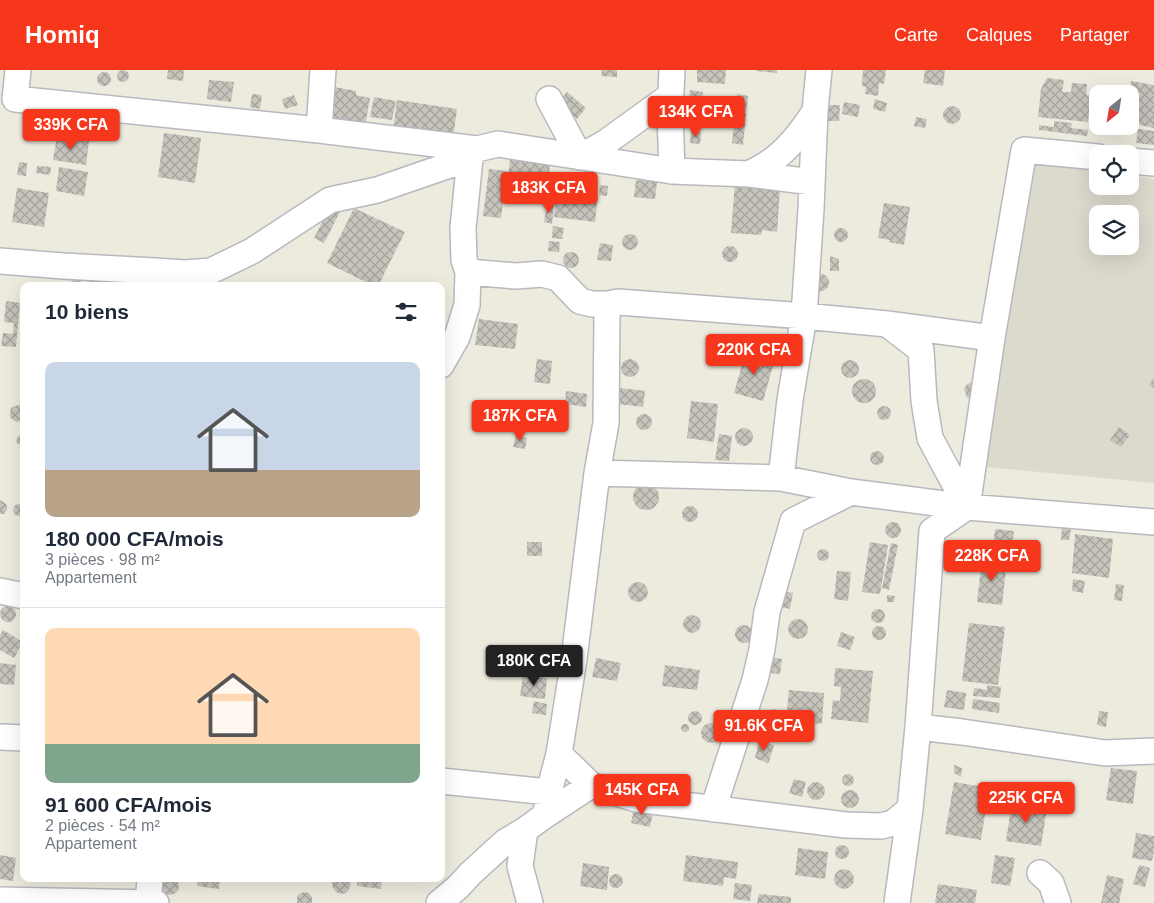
<!DOCTYPE html>
<html lang="fr">
<head>
<meta charset="utf-8">
<style>
	body { margin:0; font-family:Arial,sans-serif; background:#f2f2f3; color:#1f2937; height:100vh; display:flex; flex-direction:column; font-size:19px; white-space:nowrap }
	* { box-sizing:border-box; margin:0 }
	p { font-size:16px; color:#747a83 }
	.icon { flex:none; width:28px; height:28px; fill:none; stroke:currentColor; stroke-width:2; stroke-linecap:round; stroke-linejoin:round }
	.map { position:relative; flex:1; overflow:hidden }
	.panel { position:absolute; left:20px; top:212px; width:425px; height:600px; display:flex; flex-direction:column; background:#fff; border-radius:10px; box-shadow:0 5px 20px #0002 }
	.panel>* { flex:none }
	.needle { width:32px; rotate:210deg }
	.tools { position:absolute; left:1089px; top:15px; display:grid; gap:10px }
	.tools a { display:grid; place-items:center; width:50px; height:50px; border-radius:10px; background:#fff; box-shadow:0 5px 20px #0002; font-size:25px }
	.price { position:absolute; translate:-50% -42px; padding:0 11px; border-radius:5px; background:#f6371b; color:#fff; font-size:16px; line-height:32px; filter:drop-shadow(0 1px 2px #0008) }
	.price::after { content:''; position:absolute; left:50%; top:30px; width:15px; height:11px; margin-left:-8px; background:inherit; clip-path:polygon(0 0,100% 0,50% 100%) }
	.price.current { background:#222; color:#fff }
	ul { padding:0; list-style:none }
	li { display:grid; align-content:center; gap:10px; height:265px; padding:0 25px }
	li+li { border-top:1px solid #e0e1e3 }
	li span { display:grid; place-items:center; height:155px; border-radius:10px; color:#555 }
	li>.icon { margin-inline-start:auto }
	span .icon { width:90px; height:90px; fill:#fffc; stroke-width:1 }
	li b { font-size:21px }
	h2 { display:flex; justify-content:space-between; align-items:center; height:60px; padding:0 25px; font-size:21px }
	header { display:flex; align-items:center; gap:30px; box-sizing:border-box; height:70px; padding:0 25px; background:#f6371b; color:#fff }
	header strong { font-size:24px }
	nav { display:flex; gap:28px; margin-inline-start:auto; font-size:18px }
	.map>svg:first-child { display:block }
	.education { fill:#dcd9cd; fill-rule:evenodd }
	.building { fill:url(#building-cross-hatch) }
	.lines { fill:none; stroke-linecap:round; stroke-linejoin:round }
	.minor-casing { stroke:#b7b9bf; stroke-width:28 }
	.minor { stroke:#fff; stroke-width:25 }
</style>
</head>
<body>
<header>
<strong>Homiq</strong>
<nav><a>Carte</a><a>Calques</a><a>Partager</a></nav>
</header>
<div class="map">
<svg width="1154" height="833" viewBox="0 0 1154 833">
	<defs>
		<pattern id="building-cross-hatch" width="8" height="8" patternUnits="userSpaceOnUse" patternTransform="scale(1.25)"><rect width="8" height="8" fill="#c7c4bc"/><path d="M0 0l8 8M0 8l8-8" fill="none" stroke="#a4a29c"/></pattern>
	</defs>
	<rect width="100%" height="100%" fill="#edeade"/>
	<path class="education" d="M 1027,91 L 1097,101 L 1098,116 L 1130,116 L 1130,105 L 1154,109 L 1154,413 L 987,397 ZM 1098,144 L 1130,144 L 1130,176 L 1098,176 Z"/>
	<path class="building" d="M117 6a6 6 0 1 1 12 0a6 6 0 1 1-12 0Z
		M 168,0 L 184,0 L 183,11 L 167,9 Z
		M 602,0 L 617,0 L 617,7 L 601,6 Z
		M 697,0 L 726,0 L 725,14 L 697,12 Z
		M 756,0 L 777,0 L 777,3 L 756,1 Z
		M 863,0 L 886,0 L 884,14 L 879,13 L 878,26 L 865,24 L 866,17 L 862,16 Z
		M 925,0 L 945,0 L 943,16 L 923,13 Z
		M97 9a7 7 0 1 1 14 0a7 7 0 1 1-14 0Z
		M 1047,8 L 1064,10 L 1062,22 L 1071,22 L 1072,13 L 1087,14 L 1086,25 L 1091,25 L 1088,52 L 1038,47 L 1041,19 Z
		M 209,10 L 234,12 L 231,32 L 207,29 Z
		M 1131,11 L 1154,15 L 1154,58 L 1131,53 L 1133,45 L 1130,44 L 1130,38 L 1133,39 L 1135,18 L 1130,17 Z
		M 334,17 L 356,21 L 356,25 L 370,28 L 365,56 L 329,49 Z
		M 690,20 L 703,22 L 701,45 L 687,42 Z
		M 567,22 L 586,38 L 577,49 L 558,33 Z
		M 252,24 L 262,25 L 260,39 L 250,37 Z
		M 737,24 L 748,26 L 743,75 L 732,73 Z
		M 294,25 L 298,35 L 285,39 L 282,29 Z
		M 374,27 L 396,31 L 392,50 L 370,47 Z
		M 875,29 L 887,33 L 885,42 L 873,39 Z
		M 397,30 L 457,39 L 453,69 L 393,61 Z
		M 844,32 L 860,35 L 858,47 L 842,44 Z
		M 822,35 L 840,35 L 839,51 L 822,51 Z
		M943 45a9 9 0 1 1 18 0a9 9 0 1 1-18 0Z
		M 916,47 L 927,49 L 925,58 L 914,56 Z
		M 1054,51 L 1072,53 L 1071,58 L 1088,60 L 1087,66 L 1039,60 L 1039,55 L 1054,57 Z
		M 1138,59 L 1154,61 L 1154,75 L 1136,73 Z
		M 691,61 L 701,62 L 700,74 L 690,73 Z
		M 164,63 L 201,68 L 195,113 L 158,107 Z
		M 57,66 L 89,71 L 86,95 L 53,90 Z
		M 510,89 L 550,94 L 548,112 L 508,108 Z
		M 19,92 L 27,93 L 26,106 L 17,105 Z
		M 37,96 L 51,97 L 50,105 L 36,103 Z
		M 59,97 L 88,102 L 84,126 L 56,121 Z
		M 489,99 L 507,101 L 501,148 L 483,146 Z
		M 562,102 L 573,103 L 571,120 L 560,119 Z
		M 584,104 L 592,105 L 591,121 L 582,120 Z
		M 636,110 L 657,112 L 655,129 L 634,127 Z
		M 735,113 L 780,119 L 777,162 L 762,160 L 761,165 L 731,163 Z
		M 547,115 L 555,116 L 553,125 L 546,124 Z
		M 600,115 L 608,116 L 607,126 L 599,125 Z
		M 17,118 L 49,123 L 44,157 L 12,152 Z
		M 557,121 L 598,126 L 595,152 L 554,147 Z
		M 332,133 L 342,138 L 324,173 L 314,168 Z
		M 547,133 L 554,135 L 552,154 L 544,152 Z
		M 884,133 L 910,137 L 904,175 L 889,172 L 890,170 L 878,168 Z
		M 354,138 L 405,162 L 378,216 L 374,216 L 327,193 Z
		M 553,156 L 564,158 L 562,169 L 552,168 Z
		M834 165a7 7 0 1 1 14 0a7 7 0 1 1-14 0Z
		M622 172a8 8 0 1 1 16 0a8 8 0 1 1-16 0Z
		M 549,171 L 560,172 L 559,182 L 548,181 Z
		M 600,173 L 613,175 L 611,191 L 597,190 Z
		M722 184a8 8 0 1 1 16 0a8 8 0 1 1-16 0Z
		M563 190a8 8 0 1 1 16 0a8 8 0 1 1-16 0Z
		M 830,186 L 839,189 L 839,201 L 830,201 Z
		M 818,204 L 823,204 L 826,206 L 829,210 L 829,214 L 827,218 L 823,221 L 819,221 L 815,219 Z
		M 77,209 L 81,211 L 82,215 L 81,216 L 72,216 L 71,213 L 73,210 Z
		M 90,209 L 111,213 L 111,216 L 89,216 Z
		M 6,231 L 20,233 L 16,277 L 1,276 L 3,263 L 13,264 L 14,253 L 4,252 Z
		M 24,244 L 24,257 L 20,252 L 20,248 Z
		M 479,249 L 518,254 L 515,279 L 475,275 Z
		M 746,281 L 775,289 L 763,331 L 734,323 Z
		M 537,289 L 552,291 L 550,314 L 534,312 Z
		M621 298a9 9 0 1 1 18 0a9 9 0 1 1-18 0Z
		M841 299a9 9 0 1 1 18 0a9 9 0 1 1-18 0Z
		M 1154,307 L 1154,318 L 1149,315 Z
		M852 321a12 12 0 1 1 24 0a12 12 0 1 1-24 0Z
		M 972,312 L 976,312 L 974,330 L 967,327 L 964,319 L 967,314 Z
		M 620,318 L 645,321 L 643,337 L 618,334 Z
		M 566,321 L 587,324 L 586,337 L 565,334 Z
		M 691,331 L 718,334 L 714,372 L 687,368 Z
		M 19,335 L 24,337 L 24,349 L 17,352 L 13,350 L 10,347 L 10,343 L 11,338 L 15,336 Z
		M877 343a7 7 0 1 1 14 0a7 7 0 1 1-14 0Z
		M636 352a8 8 0 1 1 16 0a8 8 0 1 1-16 0Z
		M 1119,357 L 1130,365 L 1121,377 L 1110,370 Z
		M735 367a9 9 0 1 1 18 0a9 9 0 1 1-18 0Z
		M 719,364 L 732,366 L 729,391 L 715,390 Z
		M 22,365 L 24,366 L 24,375 L 21,375 L 18,374 L 16,371 L 17,368 L 19,366 Z
		M 516,365 L 527,368 L 525,379 L 513,377 Z
		M 21,380 L 24,380 L 24,388 L 21,388 Z
		M870 388a7 7 0 1 1 14 0a7 7 0 1 1-14 0Z
		M633 427a13 13 0 1 1 26 0a13 13 0 1 1-26 0Z
		M 0,430 L 5,433 L 7,436 L 7,440 L 4,444 L 0,444 Z
		M13 440a6 6 0 1 1 12 0a6 6 0 1 1-12 0Z
		M682 444a8 8 0 1 1 16 0a8 8 0 1 1-16 0Z
		M885 460a8 8 0 1 1 16 0a8 8 0 1 1-16 0Z
		M 1062,458 L 1071,460 L 1069,470 L 1061,470 Z
		M 995,459 L 1014,461 L 1011,483 L 993,480 Z
		M 1075,464 L 1113,469 L 1109,508 L 1072,503 Z
		M 527,472 L 542,472 L 542,486 L 527,486 Z
		M 870,472 L 888,475 L 880,524 L 862,522 Z
		M 891,473 L 898,475 L 889,520 L 882,518 Z
		M817 485a6 6 0 1 1 12 0a6 6 0 1 1-12 0Z
		M 982,488 L 1007,491 L 1002,535 L 977,532 Z
		M 837,501 L 851,502 L 848,531 L 834,529 Z
		M 1073,509 L 1085,511 L 1083,523 L 1072,521 Z
		M628 522a10 10 0 1 1 20 0a10 10 0 1 1-20 0Z
		M 1116,514 L 1124,515 L 1122,531 L 1114,530 Z
		M 779,520 L 793,523 L 790,539 L 776,536 Z
		M 887,525 L 895,526 L 894,532 L 887,532 Z
		M0 544a8 8 0 1 1 16 0a8 8 0 1 1-16 0Z
		M871 546a7 7 0 1 1 14 0a7 7 0 1 1-14 0Z
		M683 554a9 9 0 1 1 18 0a9 9 0 1 1-18 0Z
		M788 559a10 10 0 1 1 20 0a10 10 0 1 1-20 0Z
		M 969,553 L 1005,557 L 998,615 L 962,611 Z
		M735 564a9 9 0 1 1 18 0a9 9 0 1 1-18 0Z
		M872 563a7 7 0 1 1 14 0a7 7 0 1 1-14 0Z
		M 3,560 L 23,572 L 14,588 L 0,580 L 0,565 Z
		M 841,562 L 855,567 L 850,580 L 837,576 Z
		M 771,587 L 782,589 L 780,604 L 770,603 Z
		M 596,588 L 621,593 L 617,611 L 592,607 Z
		M 0,593 L 16,595 L 14,615 L 0,614 Z
		M 665,595 L 700,600 L 697,620 L 662,616 Z
		M 835,598 L 873,601 L 868,653 L 831,649 L 833,630 L 840,631 L 841,617 L 834,616 Z
		M 523,605 L 547,608 L 545,629 L 520,626 Z
		M 987,615 L 1001,617 L 1000,628 L 973,626 L 974,618 L 987,620 Z
		M 789,620 L 824,623 L 822,654 L 786,651 Z
		M 947,620 L 966,623 L 964,640 L 944,637 Z
		M 973,629 L 1000,633 L 999,643 L 972,639 Z
		M 534,631 L 547,634 L 546,645 L 532,643 Z
		M764 649a10 10 0 1 1 20 0a10 10 0 1 1-20 0Z
		M 1099,641 L 1108,642 L 1106,657 L 1097,655 Z
		M688 648a7 7 0 1 1 14 0a7 7 0 1 1-14 0Z
		M701 663a10 10 0 1 1 20 0a10 10 0 1 1-20 0Z
		M681 658a4 4 0 1 1 8 0a4 4 0 1 1-8 0Z
		M 759,671 L 774,675 L 769,692 L 767,693 L 755,688 Z
		M 954,695 L 962,698 L 961,707 L 954,703 Z
		M 1111,698 L 1137,701 L 1133,734 L 1106,730 Z
		M842 710a6 6 0 1 1 12 0a6 6 0 1 1-12 0Z
		M 794,709 L 806,712 L 802,727 L 789,723 Z
		M807 721a9 9 0 1 1 18 0a9 9 0 1 1-18 0Z
		M 954,712 L 989,718 L 981,770 L 945,764 Z
		M841 729a9 9 0 1 1 18 0a9 9 0 1 1-18 0Z
		M 1012,732 L 1047,738 L 1041,776 L 1006,771 Z
		M 635,734 L 654,738 L 650,757 L 631,753 Z
		M 1136,763 L 1154,766 L 1154,781 L 1152,791 L 1132,788 Z
		M835 782a7 7 0 1 1 14 0a7 7 0 1 1-14 0Z
		M 798,778 L 828,782 L 825,809 L 795,805 Z
		M 0,785 L 16,788 L 13,811 L 0,809 Z
		M 686,785 L 738,792 L 736,809 L 724,807 L 723,816 L 683,811 Z
		M 995,785 L 1015,788 L 1010,816 L 991,813 Z
		M 583,793 L 609,797 L 607,820 L 580,816 Z
		M 1139,795 L 1150,798 L 1145,817 L 1133,814 Z
		M834 809a10 10 0 1 1 20 0a10 10 0 1 1-20 0Z
		M609 811a7 7 0 1 1 14 0a7 7 0 1 1-14 0Z
		M 1107,805 L 1124,809 L 1119,833 L 1101,833 Z
		M 164,809 L 176,809 L 178,812 L 179,817 L 178,821 L 174,824 L 169,825 L 165,823 L 162,819 L 162,810 Z
		M 198,809 L 220,809 L 219,819 L 197,816 Z
		M 334,809 L 349,809 L 351,815 L 349,819 L 346,823 L 341,824 L 336,822 L 333,818 L 332,814 Z
		M 357,809 L 382,809 L 381,819 L 357,816 Z
		M 735,813 L 752,815 L 750,831 L 733,829 Z
		M 938,814 L 977,820 L 975,833 L 935,833 Z
		M 304,822 L 309,823 L 312,827 L 312,832 L 311,833 L 297,833 L 297,827 L 299,824 Z
		M 759,824 L 791,827 L 791,833 L 757,833 Z"/>
	<g class="lines">
		<g class="minor-casing">
			<path id="minor" d="M 18,0 L 15,29 L 319,60 L 477,79 L 498,74 L 672,101 L 749,104 L 812,112
				M 549,29 L 580,87 L 605,73 L 670,26
				M 319,60 L 323,0
				M 1130,91 L 1154,93
				M 672,101 L 670,44 L 672,0
				M 749,104 C 756,100 763,97 770,92 C 789,79 803,60 815,41
				M 0,191 L 63,196 L 155,201 L 185,203 L 211,201 L 252,181 L 330,130 L 377,120 L 470,88 L 477,79
				M 468,202 L 516,206 L 542,204 L 558,208 L 580,231 L 592,234 L 608,234 L 618,232 L 804,246 L 887,254 L 992,268
				M 608,234 L 607,243 L 606,353 L 597,403 L 781,408 L 851,422 L 967,437 L 1154,452
				M 887,254 L 921,280 L 924,331 L 930,368 L 967,437
				M 441,295 L 457,267 L 467,235 L 468,202 L 464,190 L 463,158 L 470,88
				M 781,408 L 790,330 L 804,246 L 811,139 L 815,41 L 819,0
				M 0,521 L 24,526
				M 918,657 L 962,662 L 1105,683 L 1154,681
				M 0,667 L 24,668
				M 559,684 L 591,715 L 636,729 L 846,755 L 881,756 L 893,753 L 910,739
				M 441,711 L 549,722
				M 713,739 L 755,610 L 762,579 L 767,542 L 793,451 L 851,422
				M 544,746 L 591,715
				M 525,760 L 520,796 L 530,833
				M 1040,803 L 1051,813 L 1058,833
				M 0,830 L 156,833
				M 148,833 L 150,809
				M 439,833 L 458,817 L 471,803 L 505,772 L 525,760 L 544,746 L 548,735 L 549,722 L 559,684 L 574,589 L 597,403
				M 897,833 L 910,739 L 918,657 L 932,461 L 967,437 L 992,268 L 1024,80 L 1098,87"/>
		</g>
		<use href="#minor" class="minor"/>
	</g>
</svg>
<div class="tools">
<a><svg class="needle" viewBox="-14 -14 28 28"><path d="M0-13l5 13h-10z" fill="#e53935"/><path d="M0 13l5-13h-10z" fill="#747a83"/></svg></a>
<a><svg class="icon" aria-label="locate" viewBox="0 0 24 24"><circle cx="12" cy="12" r="6"/><path d="M12 2v4M12 18v4M2 12h4M18 12h4"/></svg></a>
<a><svg class="icon" aria-label="layers" viewBox="0 0 24 24"><path d="M12 4l9 5-9 5-9-5zM3 14l9 5 9-5"/></svg></a>
</div>
<b class="price" style="left:696px;top:68px">134K CFA</b>
<b class="price" style="left:71px;top:81px">339K CFA</b>
<b class="price" style="left:549px;top:144px">183K CFA</b>
<b class="price" style="left:754px;top:306px">220K CFA</b>
<b class="price" style="left:520px;top:372px">187K CFA</b>
<b class="price" style="left:992px;top:512px">228K CFA</b>
<b class="price current" style="left:534px;top:617px">180K CFA</b>
<b class="price" style="left:764px;top:682px">91.6K CFA</b>
<b class="price" style="left:642px;top:746px">145K CFA</b>
<b class="price" style="left:1026px;top:754px">225K CFA</b>
<section class="panel">
<h2>10 biens<svg class="icon" aria-label="filters" viewBox="0 0 24 24"><path d="M4 7h16M4 17h16"/><circle cx="9" cy="7" r="2"/><circle cx="15" cy="17" r="2"/></svg></h2>
<ul>
<li><span style="background:linear-gradient(#c9d6e8 70%,#b9a48a 0)"><svg class="icon" aria-label="home" viewBox="0 0 24 24"><path d="M3 11l9-7 9 7M6 9v11h12V9"/></svg></span><div><b>180 000 CFA/mois</b><p>3 pièces · 98 m²</p><p>Appartement</p></div></li>
<li><span style="background:linear-gradient(#ffd9b3 75%,#7fa58c 0)"><svg class="icon" aria-label="home" viewBox="0 0 24 24"><path d="M3 11l9-7 9 7M6 9v11h12V9"/></svg></span><div><b>91 600 CFA/mois</b><p>2 pièces · 54 m²</p><p>Appartement</p></div></li>
</ul>
</section>
</div>
</body>
</html>
